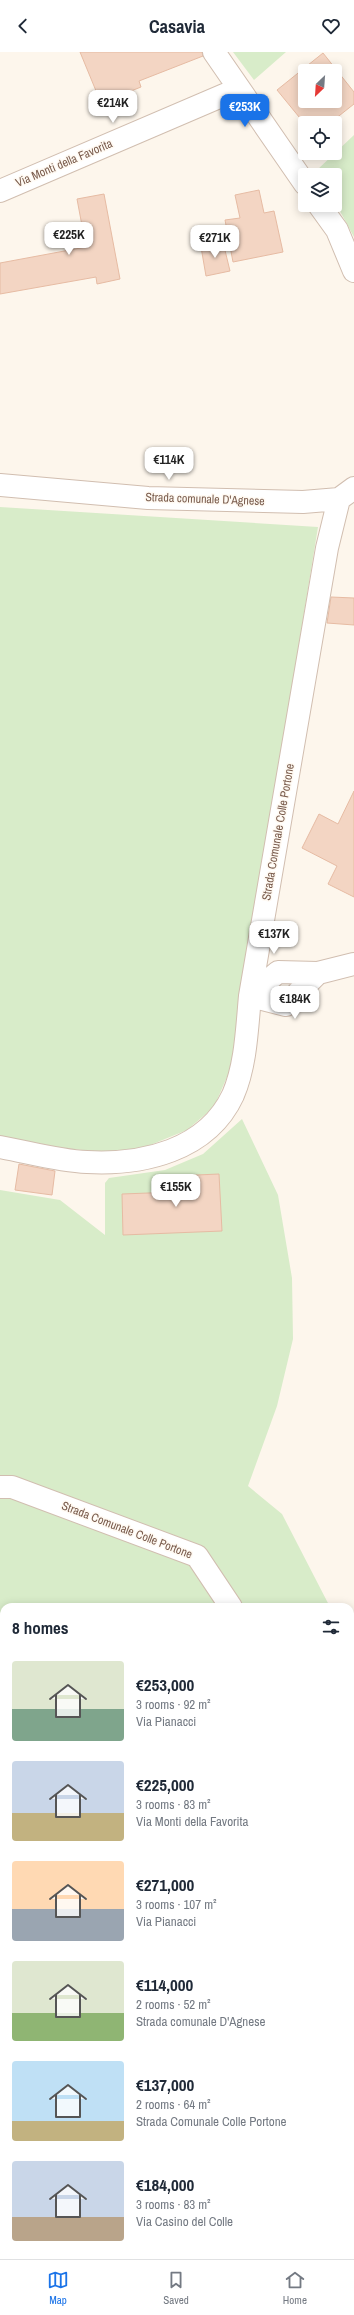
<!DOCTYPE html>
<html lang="en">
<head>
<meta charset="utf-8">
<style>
	body { margin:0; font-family:"Archivo Narrow",sans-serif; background:#f2f2f3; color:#1f2937; height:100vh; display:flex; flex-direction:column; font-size:15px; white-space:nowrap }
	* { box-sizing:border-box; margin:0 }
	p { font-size:13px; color:#747a83 }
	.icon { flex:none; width:22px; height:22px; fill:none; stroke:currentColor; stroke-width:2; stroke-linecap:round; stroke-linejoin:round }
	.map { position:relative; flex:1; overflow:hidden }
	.sheet { position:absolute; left:0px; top:1551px; width:354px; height:656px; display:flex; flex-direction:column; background:#fff; border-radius:12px 12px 0 0; box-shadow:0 2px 10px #0003 }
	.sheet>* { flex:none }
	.needle { width:26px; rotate:205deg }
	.fabs { position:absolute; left:298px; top:12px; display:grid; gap:8px }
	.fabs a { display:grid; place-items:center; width:44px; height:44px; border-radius:4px; background:#fff; box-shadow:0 2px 10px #0003; font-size:20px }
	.price { position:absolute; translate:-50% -34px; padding:0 9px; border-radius:8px; background:#fff; color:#222; font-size:13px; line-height:26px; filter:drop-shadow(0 1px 2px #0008) }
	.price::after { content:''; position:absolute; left:50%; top:24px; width:12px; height:9px; margin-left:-6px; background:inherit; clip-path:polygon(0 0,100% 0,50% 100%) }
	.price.current { background:#1a73e8; color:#fff }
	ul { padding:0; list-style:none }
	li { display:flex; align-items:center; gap:12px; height:100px; padding:0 12px }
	li span { display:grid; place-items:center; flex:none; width:112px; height:80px; border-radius:4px; color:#555 }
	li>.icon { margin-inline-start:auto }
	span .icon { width:48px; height:48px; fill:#fffc; stroke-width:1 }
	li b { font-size:17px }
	h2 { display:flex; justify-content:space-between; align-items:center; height:48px; padding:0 12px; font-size:17px }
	header { display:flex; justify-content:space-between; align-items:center; height:52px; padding:0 12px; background:#fff; font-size:18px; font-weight:800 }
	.tabs { display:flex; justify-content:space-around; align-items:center; height:56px; border-top:1px solid #e0e1e3; background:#fff; font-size:11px; color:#747a83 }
	.tabs a { display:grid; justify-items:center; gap:2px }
	.tabs .current { color:#1a73e8 }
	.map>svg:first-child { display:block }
	.green { fill:#d8ecc9 }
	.building { fill:#f3d5c3; stroke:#e6bba3; fill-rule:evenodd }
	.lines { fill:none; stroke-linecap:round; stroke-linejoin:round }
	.highway-tunnel { stroke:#dcd0c4; stroke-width:22; stroke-dasharray:22 11; stroke-linecap:butt }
	.minor-casing { stroke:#d1beb0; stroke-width:24 }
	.minor { stroke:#fff; stroke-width:22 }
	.labels { text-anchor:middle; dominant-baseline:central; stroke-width:3; stroke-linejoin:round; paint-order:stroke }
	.street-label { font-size:12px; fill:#7a5c4d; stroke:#fffaf3 }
</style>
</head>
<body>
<header><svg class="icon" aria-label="back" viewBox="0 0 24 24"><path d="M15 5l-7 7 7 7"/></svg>Casavia<svg class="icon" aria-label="heart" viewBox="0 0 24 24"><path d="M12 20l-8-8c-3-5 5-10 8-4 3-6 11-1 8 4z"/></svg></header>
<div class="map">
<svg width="354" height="2207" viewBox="0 0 354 2207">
	<rect width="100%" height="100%" fill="#fdf6ec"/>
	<path class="green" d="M 233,0 L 286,0 L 254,28 Z
		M 354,83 L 354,185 L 335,150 L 335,123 L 320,123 L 317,118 Z
		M 0,455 L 318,475 L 230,1018 L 214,1055 L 187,1078 L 143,1096 L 101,1100 L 63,1096 L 0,1084 Z
		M 242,1067 L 278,1143 L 292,1226 L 293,1287 L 277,1354 L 248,1434 L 282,1462 L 330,1555 L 4,1555 L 4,1810 L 0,1812 L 0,1138 L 60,1148 L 105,1183 L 105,1131 L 109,1126 L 165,1118 L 203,1102 Z
		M 350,1592 L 354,1600 L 354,1810 L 350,1809 Z
		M 0,1871 L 1,1877 L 4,1878 L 4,2203 L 298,2203 L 298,2207 L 0,2207 Z
		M 350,1881 L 354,1882 L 354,2073 L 350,2072 Z"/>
	<path class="building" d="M 80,0 L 202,0 L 203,4 L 139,29 L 141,35 L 101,51 Z
		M 323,1 L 354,40 L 354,52 L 330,71 L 304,71 L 277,38 ZM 305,19 L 335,19 L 335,49 L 305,49 Z
		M 259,138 L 264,161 L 274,159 L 283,200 L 233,210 L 225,168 L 240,166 L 235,143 Z
		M 104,142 L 120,227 L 97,232 L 96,225 L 0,242 L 0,211 L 86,195 L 77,147 Z
		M 223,190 L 230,219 L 206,224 L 201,195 Z
		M 331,545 L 354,546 L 354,573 L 327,571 Z
		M 354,739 L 354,845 L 328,832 L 337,814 L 302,796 L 319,762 L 338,772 Z
		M 19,1112 L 55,1119 L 52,1143 L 15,1138 Z
		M 219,1122 L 222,1179 L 123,1183 L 122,1142 L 175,1140 L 174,1124 Z"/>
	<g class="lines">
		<path class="highway-tunnel" d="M 0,1737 L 4,1742
			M 350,2161 L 354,2165"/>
		<g class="minor-casing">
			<path id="minor" d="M 214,0 L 305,132
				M 0,139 L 238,37
				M 319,153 L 337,178 L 354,219
				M 0,433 L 148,446 L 303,450 L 339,447
				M 250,944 L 278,920 L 318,921 L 354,912
				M 250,944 L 286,953 L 318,921
				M 0,1095 C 28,1100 58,1109 87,1110 C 142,1113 207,1099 233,1043 C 246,1013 247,976 250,944 L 327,496 L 339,447 L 354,436
				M 0,1435 L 12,1435 L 197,1504 L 231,1555
				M 350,1704 L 354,1708"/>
		</g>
		<use href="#minor" class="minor"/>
	</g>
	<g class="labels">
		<g class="street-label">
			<text transform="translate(64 111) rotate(-23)">Via Monti della Favorita</text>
			<text transform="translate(205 447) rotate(2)">Strada comunale D'Agnese</text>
			<text transform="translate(278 780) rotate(-80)">Strada Comunale Colle Portone</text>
			<text transform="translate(127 1478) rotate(21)">Strada Comunale Colle Portone</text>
		</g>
	</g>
</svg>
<div class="fabs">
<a><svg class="needle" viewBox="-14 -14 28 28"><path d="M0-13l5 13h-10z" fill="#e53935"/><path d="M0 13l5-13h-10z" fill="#747a83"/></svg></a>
<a><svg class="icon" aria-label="locate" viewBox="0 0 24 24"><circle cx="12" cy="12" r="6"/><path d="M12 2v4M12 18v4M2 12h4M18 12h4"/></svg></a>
<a><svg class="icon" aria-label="layers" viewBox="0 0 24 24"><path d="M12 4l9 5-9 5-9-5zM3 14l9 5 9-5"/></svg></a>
</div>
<b class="price" style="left:113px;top:72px">€214K</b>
<b class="price current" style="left:245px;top:76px">€253K</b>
<b class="price" style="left:69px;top:204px">€225K</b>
<b class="price" style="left:215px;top:207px">€271K</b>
<b class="price" style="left:169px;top:429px">€114K</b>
<b class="price" style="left:274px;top:903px">€137K</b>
<b class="price" style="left:295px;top:968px">€184K</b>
<b class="price" style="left:176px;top:1156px">€155K</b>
<section class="sheet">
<h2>8 homes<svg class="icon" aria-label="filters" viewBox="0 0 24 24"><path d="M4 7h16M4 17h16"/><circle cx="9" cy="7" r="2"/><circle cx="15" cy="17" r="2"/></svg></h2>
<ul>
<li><span style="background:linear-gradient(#dfe7d0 60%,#7fa58c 0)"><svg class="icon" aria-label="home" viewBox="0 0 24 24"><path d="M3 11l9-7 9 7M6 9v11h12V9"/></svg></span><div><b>€253,000</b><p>3 rooms · 92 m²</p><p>Via Pianacci</p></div></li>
<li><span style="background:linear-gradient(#c9d6e8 65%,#c2b280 0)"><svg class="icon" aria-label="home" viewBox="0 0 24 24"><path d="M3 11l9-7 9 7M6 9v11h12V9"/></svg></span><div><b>€225,000</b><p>3 rooms · 83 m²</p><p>Via Monti della Favorita</p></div></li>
<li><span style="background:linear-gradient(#ffd9b3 60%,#9aa5b1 0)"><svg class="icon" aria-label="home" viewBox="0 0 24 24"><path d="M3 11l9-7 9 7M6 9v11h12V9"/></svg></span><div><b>€271,000</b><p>3 rooms · 107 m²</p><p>Via Pianacci</p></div></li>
<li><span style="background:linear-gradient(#dfe7d0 65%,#8fb573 0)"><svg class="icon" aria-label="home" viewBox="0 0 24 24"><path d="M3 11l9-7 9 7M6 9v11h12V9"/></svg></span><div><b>€114,000</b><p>2 rooms · 52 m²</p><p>Strada comunale D'Agnese</p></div></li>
<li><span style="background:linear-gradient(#bfe0f5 75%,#c2b280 0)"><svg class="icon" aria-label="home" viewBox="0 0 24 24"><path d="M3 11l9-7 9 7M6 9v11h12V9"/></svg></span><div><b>€137,000</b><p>2 rooms · 64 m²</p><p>Strada Comunale Colle Portone</p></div></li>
<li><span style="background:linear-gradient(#c9d6e8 70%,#b9a48a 0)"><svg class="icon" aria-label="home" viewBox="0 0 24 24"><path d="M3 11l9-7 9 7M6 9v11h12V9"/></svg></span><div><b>€184,000</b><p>3 rooms · 83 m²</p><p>Via Casino del Colle</p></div></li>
</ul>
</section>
</div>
<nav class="tabs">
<a class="current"><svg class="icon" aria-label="map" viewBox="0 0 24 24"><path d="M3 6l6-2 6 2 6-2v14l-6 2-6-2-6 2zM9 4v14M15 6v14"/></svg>Map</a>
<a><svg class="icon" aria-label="saved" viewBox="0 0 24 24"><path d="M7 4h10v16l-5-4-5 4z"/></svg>Saved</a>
<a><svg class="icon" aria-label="home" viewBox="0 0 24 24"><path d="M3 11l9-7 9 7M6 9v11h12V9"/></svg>Home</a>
</nav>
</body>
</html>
